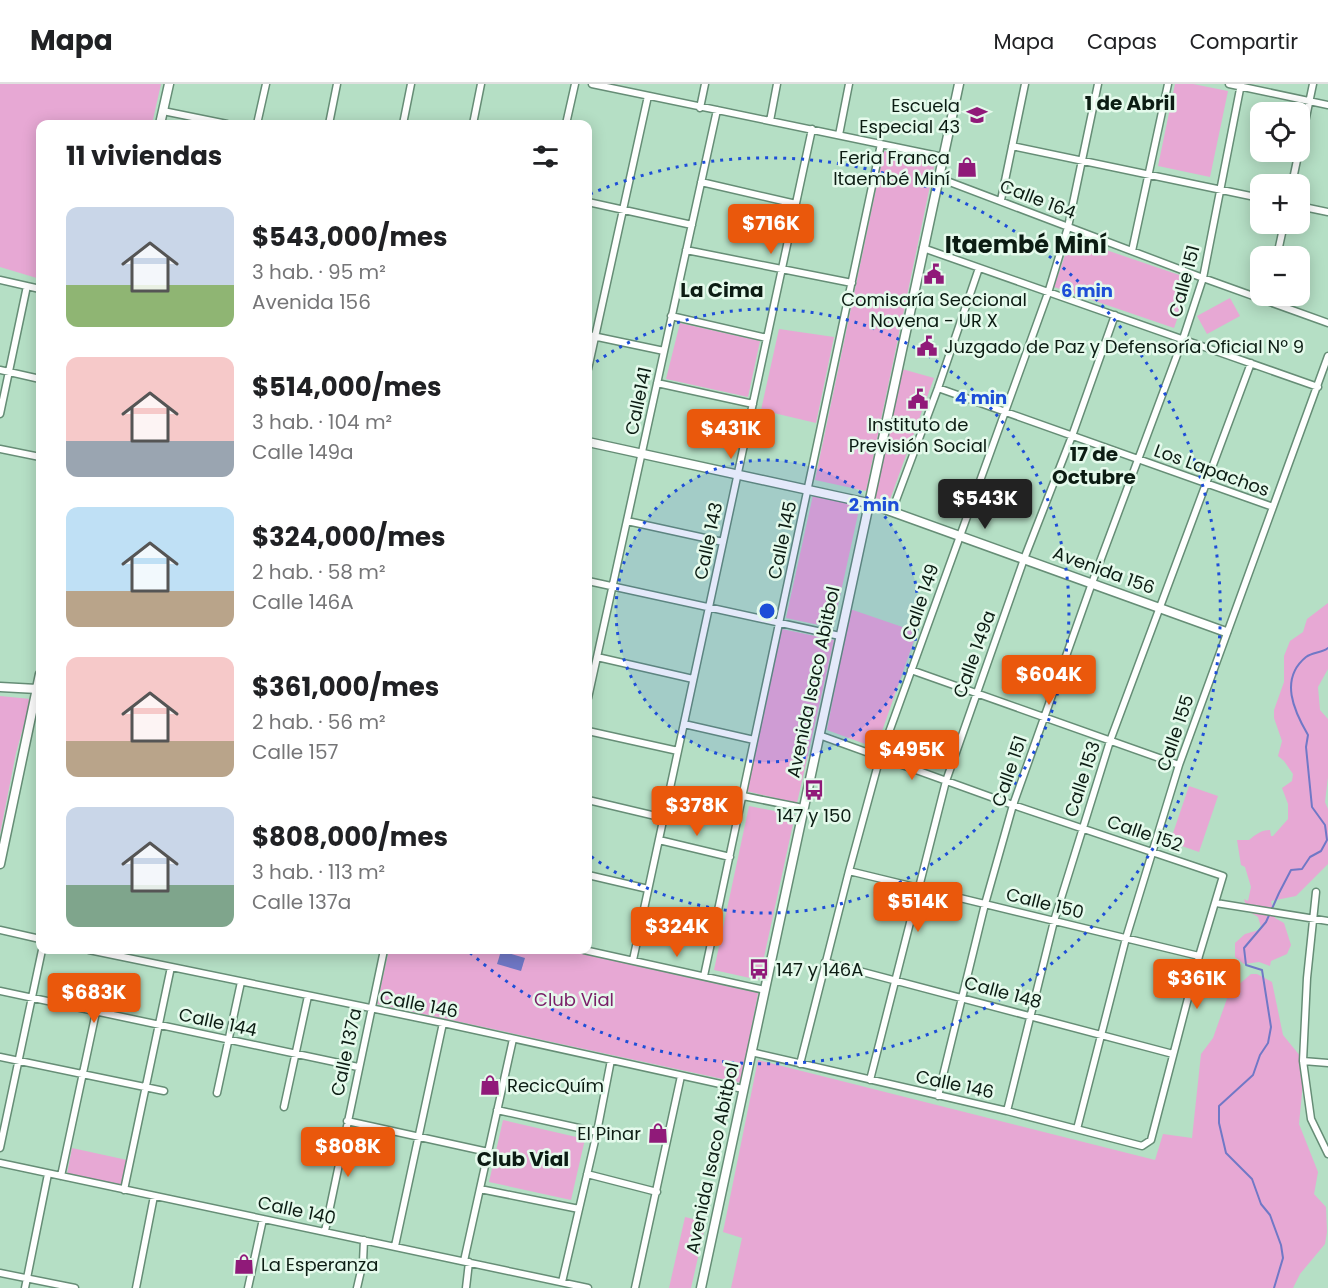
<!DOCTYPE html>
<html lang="es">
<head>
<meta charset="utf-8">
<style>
	body { margin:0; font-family:Poppins,sans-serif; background:#f6f6f6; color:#202124; height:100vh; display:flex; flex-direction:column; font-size:22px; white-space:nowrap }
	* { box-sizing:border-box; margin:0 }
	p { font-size:20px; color:#757577 }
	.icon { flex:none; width:33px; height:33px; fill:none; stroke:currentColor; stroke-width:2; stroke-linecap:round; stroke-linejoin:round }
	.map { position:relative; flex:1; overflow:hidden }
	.panel { position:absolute; left:36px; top:36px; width:556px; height:834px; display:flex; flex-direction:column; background:#fff; border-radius:12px; box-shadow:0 3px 15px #0003 }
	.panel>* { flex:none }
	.fabs { position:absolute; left:1250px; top:18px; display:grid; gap:12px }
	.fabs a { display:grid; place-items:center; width:60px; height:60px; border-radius:12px; background:#fff; box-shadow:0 3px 15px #0003; font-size:30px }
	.price { position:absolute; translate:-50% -51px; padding:0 14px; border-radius:6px; background:#ea580c; color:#fff; font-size:20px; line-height:39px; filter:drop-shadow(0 2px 3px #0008) }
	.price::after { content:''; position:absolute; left:50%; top:36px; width:18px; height:14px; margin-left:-9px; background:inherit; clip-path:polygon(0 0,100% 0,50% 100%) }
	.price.selected { background:#222; color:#fff }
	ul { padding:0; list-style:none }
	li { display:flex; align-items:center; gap:18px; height:150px; padding:0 30px }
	li span { display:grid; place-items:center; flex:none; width:168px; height:120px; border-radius:12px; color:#555 }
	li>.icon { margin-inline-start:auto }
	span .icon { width:72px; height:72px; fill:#fffc; stroke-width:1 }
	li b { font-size:26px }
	h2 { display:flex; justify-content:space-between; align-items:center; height:72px; padding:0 30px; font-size:26px }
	header { display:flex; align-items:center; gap:36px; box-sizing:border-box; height:84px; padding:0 30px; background:#fff; border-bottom:2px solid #e0e0e0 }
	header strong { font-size:28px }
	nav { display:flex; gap:33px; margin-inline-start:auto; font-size:21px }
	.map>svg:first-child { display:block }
	.green { fill:#e7a8d4 }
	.water { fill:#7078c6 }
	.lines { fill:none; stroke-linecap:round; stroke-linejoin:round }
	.stream { stroke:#7078c6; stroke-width:2 }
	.street-casing { stroke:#668d76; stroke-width:9 }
	.secondary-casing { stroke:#668d76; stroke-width:11 }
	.street { stroke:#fff; stroke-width:6 }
	.secondary { stroke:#fff; stroke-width:8 }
	.ring { fill:none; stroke:#1d4ed8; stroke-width:3; stroke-dasharray:3 6 }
	.labels { text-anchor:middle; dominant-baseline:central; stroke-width:5; stroke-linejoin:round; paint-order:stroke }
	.poi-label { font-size:18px; fill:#0c1c13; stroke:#e5faec; text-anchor:start }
	.street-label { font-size:18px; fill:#0c1c13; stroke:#e5faec }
	.park-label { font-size:18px; fill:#7b2068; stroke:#e5faec }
	.neighbourhood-label { font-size:20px; font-weight:bold; fill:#0c1c13; stroke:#e5faec }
	.district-label { font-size:24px; font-weight:bold; fill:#0c1c13; stroke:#e5faec }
	.centre { fill:#1d4ed8; stroke:#e5faec; stroke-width:3 }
	.ring-label { font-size:18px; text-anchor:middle; font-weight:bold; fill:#1d4ed8; stroke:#e5faec; stroke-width:5; stroke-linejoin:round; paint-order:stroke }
</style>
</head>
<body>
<header>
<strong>Mapa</strong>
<nav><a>Mapa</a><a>Capas</a><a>Compartir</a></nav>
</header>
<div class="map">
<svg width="1328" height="1204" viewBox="0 0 1328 1204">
	<rect width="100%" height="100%" fill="#b5dfc5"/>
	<path class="green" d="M 0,0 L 161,0 L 152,40 L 40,40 L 40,195 L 0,183 Z
		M 1175,0 L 1193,0 L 1228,7 L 1210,93 L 1158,82 Z
		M 884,67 L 935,78 L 866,407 L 815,396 Z
		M 1071,154 L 1191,195 L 1174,244 L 1054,203 Z
		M 1230,214 L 1240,232 L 1207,250 L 1197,232 Z
		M 680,239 L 760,257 L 748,313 L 666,295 Z
		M 779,245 L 834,253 L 816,339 L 761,326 Z
		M 902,285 L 934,294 L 888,421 L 875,415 Z
		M 813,411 L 860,421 L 833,544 L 786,534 Z
		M 1328,519 L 1328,585 L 1318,603 L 1320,626 L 1328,635 L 1328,693 L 1325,718 L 1328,725 L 1328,780 L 1296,812 L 1271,817 L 1275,834 L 1284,839 L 1291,861 L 1287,870 L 1271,877 L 1270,882 L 1259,878 L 1244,880 L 1235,873 L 1235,859 L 1245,850 L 1259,846 L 1261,843 L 1258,833 L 1247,826 L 1244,815 L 1248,817 L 1251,803 L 1245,783 L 1241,781 L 1237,756 L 1249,756 C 1255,751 1261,746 1270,746 L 1271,752 L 1273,752 L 1288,735 L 1288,720 L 1282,704 L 1292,697 L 1293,690 L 1284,677 L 1278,672 L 1282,657 L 1274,634 L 1274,626 L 1284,598 L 1284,572 L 1290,557 L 1303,548 L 1307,535 Z
		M 850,525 L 917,548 L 876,664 L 827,646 Z
		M 782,545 L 834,556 L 797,719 L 746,707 Z
		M 0,612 L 31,615 L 16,669 L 0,750 Z
		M 1189,702 L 1218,712 L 1199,768 L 1170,758 Z
		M 749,722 L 795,731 L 759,896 L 714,886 Z
		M 389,866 L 565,866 L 758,909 L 741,999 L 377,920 Z
		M 1251,890 L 1257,890 L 1272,898 L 1283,951 L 1305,978 L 1299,1040 L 1318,1088 L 1314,1110 L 1326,1123 L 1327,1148 L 1325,1160 L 1300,1190 L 1293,1204 L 731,1204 L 742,1154 L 723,1148 L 758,976 L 1155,1076 L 1163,1050 L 1192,1054 L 1201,970 L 1213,954 L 1229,909 Z
		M 503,1036 L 585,1055 L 571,1116 L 489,1098 Z
		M 72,1064 L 127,1076 L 121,1101 L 67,1090 Z
		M 685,1133 L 706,1138 L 691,1204 L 669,1204 Z"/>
	<path class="water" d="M 501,867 L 525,874 L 521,887 L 497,880 Z"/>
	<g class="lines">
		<path class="stream" d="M 1274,1204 L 1283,1174 L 1281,1161 L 1270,1131 L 1261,1120 L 1252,1095 L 1226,1069 L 1219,1039 L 1219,1022 L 1253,991 L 1260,971 L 1268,959 L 1271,943 L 1262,886 L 1246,881 L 1244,864 L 1266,838 L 1279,809 L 1291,786 L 1302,785 L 1310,773 L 1321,767 L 1327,756 L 1325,741 L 1312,723 L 1306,663 L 1308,651 C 1294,627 1279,595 1306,573 C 1313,568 1322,569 1328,564"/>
		<g class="street-casing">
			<path id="street" d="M 592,0 L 943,73
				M 1229,0 L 1328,21
				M 700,24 L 705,0
				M 163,27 L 227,40
				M 770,37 L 777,0
				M 257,40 L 266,0
				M 329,40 L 337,0
				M 403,40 L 411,0
				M 473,40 L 481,0
				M 566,40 L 575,0
				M 839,51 L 849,0
				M 1012,62 L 1260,114
				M 939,94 L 1203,194 L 1328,239
				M 701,98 L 796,120
				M 1292,100 L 1313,0
				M 1001,116 L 1025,0
				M 588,118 L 692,141
				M 1299,122 L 1328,128
				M 923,164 L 1318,303
				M 686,166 L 852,199
				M 1132,167 L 1168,0
				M 1277,172 L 1284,140
				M 0,196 L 40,205
				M 671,232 L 767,254
				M 588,251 L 664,267
				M 588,285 L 648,12
				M 0,286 L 40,295
				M 657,299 L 753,320
				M 938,304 L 1273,423
				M 0,330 L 27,202
				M 0,365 L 40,373
				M 892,427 L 938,304 L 979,184
				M 627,437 L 723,458
				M 588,497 L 840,552
				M 597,573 L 693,595
				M 911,586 L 1179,681
				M 588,614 L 717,26
				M 684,640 L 754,656
				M 588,647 L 678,667
				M 743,712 L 803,724
				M 588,716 L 664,734
				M 659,756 L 730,773
				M 849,787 L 1199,872
				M 588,791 L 648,805
				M 1316,808 L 1307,894 L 1303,977 L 1311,1035 L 1328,1070
				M 1216,819 L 1328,837
				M 0,846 L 40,855
				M 89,866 L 443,939 L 743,1005
				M 584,866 L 765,906
				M 633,876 L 812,45
				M 825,878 L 1173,970
				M 704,892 L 881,60
				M 0,907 L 358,983
				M 751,968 L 1007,1027 L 1142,1062 L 1151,1056 L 1199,872 L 1223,792 L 1013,721 L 819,651
				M 0,973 L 164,1007
				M 1303,977 L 1328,979
				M 800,980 L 849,787 L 880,673 L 1048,209 L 1068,143 L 1098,0
				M 870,996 L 946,697 L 1024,475 L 1072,352 L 1115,231
				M 217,1009 L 241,898
				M 938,1012 L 985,820 L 1013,721 L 1092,499 L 1183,255 L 1203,194 L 1241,0
				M 284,1023 L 308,912
				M 497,1026 L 597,1048
				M 1007,1027 L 1054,837 L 1110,657 L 1251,279
				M 347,1037 L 488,1068
				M 1077,1045 L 1126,854 L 1179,681 L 1328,272
				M 0,1064 L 42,866
				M 0,1079 L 588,1204
				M 587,1090 L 657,1108
				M 61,1092 L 96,928
				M 480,1105 L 579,1125
				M 124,1106 L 171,883
				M 325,1147 L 384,866
				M 395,1162 L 443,939
				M 464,1177 L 513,955
				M 0,1189 L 75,1204
				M 562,1198 L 597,1048 L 611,976
				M 25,1204 L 48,1090
				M 136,1204 L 154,1112
				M 248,1204 L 263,1135
				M 357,1204 L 363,1178 L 364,1156
				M 466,1204 L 469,1178
				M 635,1204 L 681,992"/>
		</g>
		<g class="secondary-casing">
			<path id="secondary" d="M 160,40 L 169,0
				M 588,358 L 868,419 L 1226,548
				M 0,603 L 37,605
				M 0,780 L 40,590
				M 701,1204 L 959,0"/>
		</g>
		<use href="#street" class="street"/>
		<use href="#secondary" class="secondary"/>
	</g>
	<circle cx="767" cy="527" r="151" fill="#1d4ed8" fill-opacity=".12"/>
	<g class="ring">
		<circle cx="767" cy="527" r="151"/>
		<path d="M589 283A302 302 0 1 1 589 771"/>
		<path d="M590 110A453 453 0 1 1 467 866"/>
	</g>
	<defs>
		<g id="school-bare" transform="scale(1.62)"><path d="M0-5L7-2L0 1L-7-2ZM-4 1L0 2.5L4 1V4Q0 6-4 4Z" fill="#901a79" stroke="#e5faec" stroke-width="2.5" paint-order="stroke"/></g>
		<g id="shop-bare" transform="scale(1.62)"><path d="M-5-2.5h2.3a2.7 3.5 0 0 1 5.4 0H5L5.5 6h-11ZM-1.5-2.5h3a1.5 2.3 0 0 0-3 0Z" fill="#901a79" stroke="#e5faec" stroke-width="2.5" paint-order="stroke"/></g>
		<g id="civic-bare" transform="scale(1.62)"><path d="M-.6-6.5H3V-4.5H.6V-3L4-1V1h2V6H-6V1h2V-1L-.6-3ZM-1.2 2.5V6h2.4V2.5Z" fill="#901a79" stroke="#e5faec" stroke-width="2.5" paint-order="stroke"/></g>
		<g id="bus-bare" transform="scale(1.62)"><path d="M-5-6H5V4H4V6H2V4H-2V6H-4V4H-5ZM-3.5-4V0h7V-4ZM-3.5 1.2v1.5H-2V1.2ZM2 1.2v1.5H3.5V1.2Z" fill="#901a79" stroke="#e5faec" stroke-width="2.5" paint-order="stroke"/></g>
	</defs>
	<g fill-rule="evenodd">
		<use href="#school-bare" x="977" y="31"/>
		<use href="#shop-bare" x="967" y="83"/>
		<use href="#civic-bare" x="934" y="190"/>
		<use href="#civic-bare" x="927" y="262"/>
		<use href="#civic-bare" x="918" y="315"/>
		<use href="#bus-bare" x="814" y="706"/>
		<use href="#bus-bare" x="759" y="885"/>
		<use href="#shop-bare" x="490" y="1001"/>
		<use href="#shop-bare" x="658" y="1049"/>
		<use href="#shop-bare" x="244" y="1180"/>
	</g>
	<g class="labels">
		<g class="poi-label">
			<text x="960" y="21" text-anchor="end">Escuela<tspan x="960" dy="21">Especial 43</tspan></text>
			<text x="950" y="73" text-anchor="end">Feria Franca<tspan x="950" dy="21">Itaembé Miní</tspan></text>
			<text x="934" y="215" text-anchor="middle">Comisaría Seccional<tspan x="934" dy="21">Novena - UR X</tspan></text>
			<text x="944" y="262">Juzgado de Paz y Defensoría Oficial Nº 9</text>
			<text x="918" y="340" text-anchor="middle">Instituto de<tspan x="918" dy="21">Previsión Social</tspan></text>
			<text x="814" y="731" text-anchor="middle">147 y 150</text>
			<text x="776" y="885">147 y 146A</text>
			<text x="507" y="1001">RecicQuím</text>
			<text x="641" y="1049" text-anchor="end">El Pinar</text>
			<text x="261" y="1180">La Esperanza</text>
		</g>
		<g class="street-label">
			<text transform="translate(1038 115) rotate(21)">Calle 164</text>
			<text transform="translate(1184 197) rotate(-75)">Calle 151</text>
			<text transform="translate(638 317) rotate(-78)">Calle141</text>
			<text transform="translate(1212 386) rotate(20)">Los Lapachos</text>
			<text transform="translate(782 456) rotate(-78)">Calle 145</text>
			<text transform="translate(708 457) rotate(-78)">Calle 143</text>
			<text transform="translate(1104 486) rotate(20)">Avenida 156</text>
			<text transform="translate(920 518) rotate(-71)">Calle 149</text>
			<text transform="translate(974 570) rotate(-70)">Calle 149a</text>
			<text transform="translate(813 598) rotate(-78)">Avenida Isaco Abitbol</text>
			<text transform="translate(1175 649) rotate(-71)">Calle 155</text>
			<text transform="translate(1009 687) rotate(-71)">Calle 151</text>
			<text transform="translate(1082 695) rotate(-72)">Calle 153</text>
			<text transform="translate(1145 749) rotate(19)">Calle 152</text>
			<text transform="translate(1045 819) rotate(14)">Calle 150</text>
			<text transform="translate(1003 908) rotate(15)">Calle 148</text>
			<text transform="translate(419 920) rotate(11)">Calle 146</text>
			<text transform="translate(218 938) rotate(12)">Calle 144</text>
			<text transform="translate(346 968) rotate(-78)">Calle 137a</text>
			<text transform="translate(955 1000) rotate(12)">Calle 146</text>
			<text transform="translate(712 1074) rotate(-78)">Avenida Isaco Abitbol</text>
			<text transform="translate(297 1126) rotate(12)">Calle 140</text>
		</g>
		<g class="park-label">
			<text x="574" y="915">Club Vial</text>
		</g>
		<g class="neighbourhood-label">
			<text x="1130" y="19">1 de Abril</text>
			<text x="722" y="206">La Cima</text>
			<text x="1094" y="370">17 de<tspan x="1094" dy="23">Octubre</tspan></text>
			<text x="523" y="1075">Club Vial</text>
		</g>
		<g class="district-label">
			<text x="1026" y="160">Itaembé Miní</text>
		</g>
	</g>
	<circle cx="767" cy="527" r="9" class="centre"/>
	<g class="ring-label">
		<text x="1087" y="213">6 min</text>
		<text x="981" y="320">4 min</text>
		<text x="874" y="427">2 min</text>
	</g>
</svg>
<div class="fabs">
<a><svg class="icon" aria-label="locate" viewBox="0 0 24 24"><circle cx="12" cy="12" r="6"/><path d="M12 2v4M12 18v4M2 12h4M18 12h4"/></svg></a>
<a>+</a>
<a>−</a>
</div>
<b class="price" style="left:771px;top:171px">$716K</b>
<b class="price" style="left:731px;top:376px">$431K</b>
<b class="price selected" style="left:985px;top:446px">$543K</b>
<b class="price" style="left:1049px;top:622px">$604K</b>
<b class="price" style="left:912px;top:697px">$495K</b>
<b class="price" style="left:697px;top:753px">$378K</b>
<b class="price" style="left:918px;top:849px">$514K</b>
<b class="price" style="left:677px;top:874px">$324K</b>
<b class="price" style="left:1197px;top:926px">$361K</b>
<b class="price" style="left:94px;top:940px">$683K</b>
<b class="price" style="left:348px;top:1094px">$808K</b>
<section class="panel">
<h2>11 viviendas<svg class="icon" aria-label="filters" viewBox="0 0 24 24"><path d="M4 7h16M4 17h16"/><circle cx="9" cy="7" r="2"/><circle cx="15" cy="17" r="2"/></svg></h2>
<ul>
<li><span style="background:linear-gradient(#c9d6e8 65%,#8fb573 0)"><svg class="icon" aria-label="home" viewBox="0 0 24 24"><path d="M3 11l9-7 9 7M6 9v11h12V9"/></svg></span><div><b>$543,000/mes</b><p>3 hab. · 95 m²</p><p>Avenida 156</p></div></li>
<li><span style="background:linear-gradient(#f6c9c9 70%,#9aa5b1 0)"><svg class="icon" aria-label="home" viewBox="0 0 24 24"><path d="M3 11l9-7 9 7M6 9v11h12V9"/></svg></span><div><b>$514,000/mes</b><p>3 hab. · 104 m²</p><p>Calle 149a</p></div></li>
<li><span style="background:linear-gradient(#bfe0f5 70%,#b9a48a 0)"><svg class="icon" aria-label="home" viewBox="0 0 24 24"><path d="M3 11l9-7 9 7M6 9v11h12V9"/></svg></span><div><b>$324,000/mes</b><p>2 hab. · 58 m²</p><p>Calle 146A</p></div></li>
<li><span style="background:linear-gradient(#f6c9c9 70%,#b9a48a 0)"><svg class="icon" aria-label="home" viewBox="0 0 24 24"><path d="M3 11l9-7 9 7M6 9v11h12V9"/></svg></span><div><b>$361,000/mes</b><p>2 hab. · 56 m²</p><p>Calle 157</p></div></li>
<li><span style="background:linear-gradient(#c9d6e8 65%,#7fa58c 0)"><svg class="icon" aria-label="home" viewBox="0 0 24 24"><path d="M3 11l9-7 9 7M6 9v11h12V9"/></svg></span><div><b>$808,000/mes</b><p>3 hab. · 113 m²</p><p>Calle 137a</p></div></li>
</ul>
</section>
</div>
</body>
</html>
